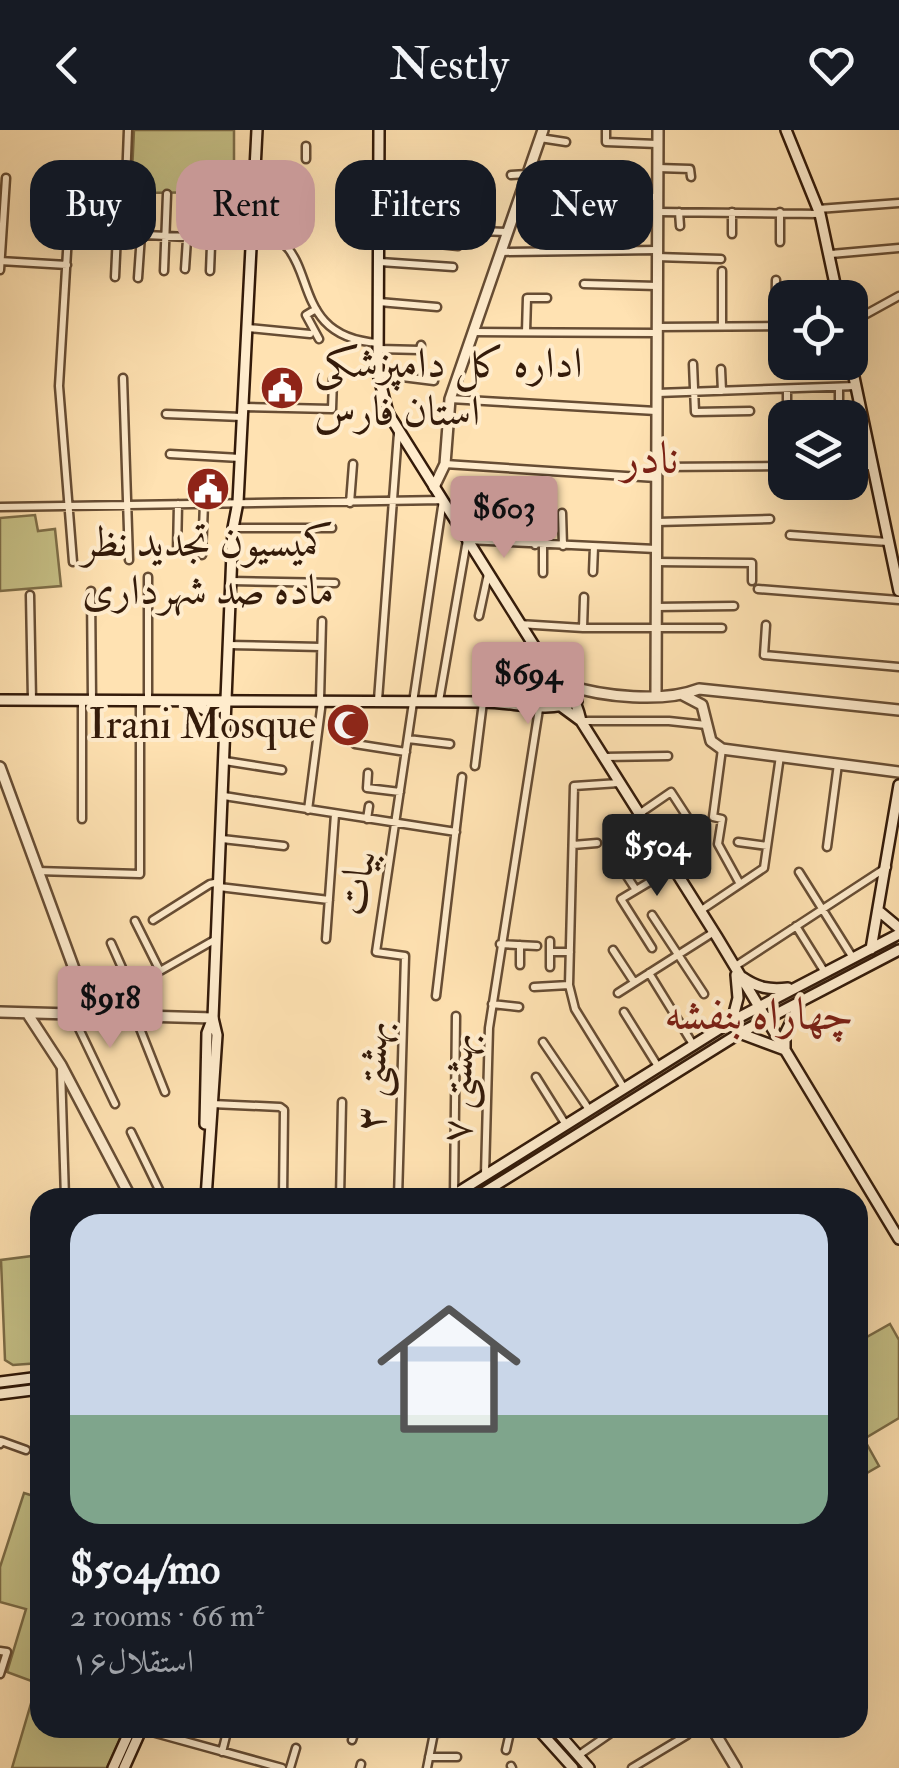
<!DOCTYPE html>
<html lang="en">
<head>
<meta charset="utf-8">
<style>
	body { margin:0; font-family:"IM FELL Double Pica",Amiri,serif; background:#20242c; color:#f1f3f6; height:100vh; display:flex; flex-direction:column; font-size:38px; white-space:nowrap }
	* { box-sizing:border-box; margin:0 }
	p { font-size:32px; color:#9ea1a6 }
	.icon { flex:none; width:55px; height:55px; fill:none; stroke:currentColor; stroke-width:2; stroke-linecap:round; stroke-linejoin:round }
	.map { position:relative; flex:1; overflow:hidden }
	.drawer { position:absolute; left:30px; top:1058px; width:838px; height:550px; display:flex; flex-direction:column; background:#171b24; border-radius:30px; box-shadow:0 10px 40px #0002 }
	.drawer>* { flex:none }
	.banner { position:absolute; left:30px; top:30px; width:840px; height:90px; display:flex; gap:20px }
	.tools { position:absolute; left:768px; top:150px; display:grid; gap:20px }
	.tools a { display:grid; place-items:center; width:100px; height:100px; border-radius:20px; background:#171b24; box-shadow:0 10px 40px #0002; font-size:50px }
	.price { position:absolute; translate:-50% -85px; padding:0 22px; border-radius:10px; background:#c59692; color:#111; font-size:32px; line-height:65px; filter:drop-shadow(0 2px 5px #0008) }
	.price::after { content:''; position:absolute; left:50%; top:60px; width:30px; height:22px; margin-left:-15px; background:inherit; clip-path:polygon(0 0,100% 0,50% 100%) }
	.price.current { background:#222; color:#fff }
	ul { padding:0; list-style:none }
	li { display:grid; align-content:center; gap:20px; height:530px; padding:0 40px }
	li span { display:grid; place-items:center; height:310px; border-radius:30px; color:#555 }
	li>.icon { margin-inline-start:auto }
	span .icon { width:180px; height:180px; fill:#fffc; stroke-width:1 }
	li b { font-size:42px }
	.pill { padding:0 35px; border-radius:30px; background:#171b24; box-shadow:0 10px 40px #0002; font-size:35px; line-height:90px }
	.pill.current { background:#c59692; color:#111 }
	header { display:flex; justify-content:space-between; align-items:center; height:130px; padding:0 40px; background:#171b24; font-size:45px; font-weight:600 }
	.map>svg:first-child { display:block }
	.green { fill:#c7c187; stroke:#7e6e48; stroke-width:2.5 }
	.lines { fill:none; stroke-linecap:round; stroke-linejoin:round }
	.minor-casing { stroke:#674d34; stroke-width:11 }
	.tertiary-casing { stroke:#674d34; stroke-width:14 }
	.secondary-casing { stroke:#341b0a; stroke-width:14 }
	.minor { stroke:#ffeccd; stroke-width:6 }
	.tertiary { stroke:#ffeccd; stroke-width:9 }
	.secondary { stroke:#ffeccd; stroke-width:9 }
	.labels { text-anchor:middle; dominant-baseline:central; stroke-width:8; stroke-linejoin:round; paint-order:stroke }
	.poi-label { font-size:42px; fill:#341b0a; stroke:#ffeccd; text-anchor:start }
	.street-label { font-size:42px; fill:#341b0a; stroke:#ffeccd }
	.neighbourhood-label { font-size:45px; fill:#7a1f14; stroke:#ffeccd }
</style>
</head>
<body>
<header><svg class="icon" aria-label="back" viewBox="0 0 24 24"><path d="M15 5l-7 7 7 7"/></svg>Nestly<svg class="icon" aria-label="heart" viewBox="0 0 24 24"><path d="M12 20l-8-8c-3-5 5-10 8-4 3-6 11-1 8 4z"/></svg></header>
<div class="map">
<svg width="899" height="1638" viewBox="0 0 899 1638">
	<rect width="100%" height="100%" fill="#ffe2b2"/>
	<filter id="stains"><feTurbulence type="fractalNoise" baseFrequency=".002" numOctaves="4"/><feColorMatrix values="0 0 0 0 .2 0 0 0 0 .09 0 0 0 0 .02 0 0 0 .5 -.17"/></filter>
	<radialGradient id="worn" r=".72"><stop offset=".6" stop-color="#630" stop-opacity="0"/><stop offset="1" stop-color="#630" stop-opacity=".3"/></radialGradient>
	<path class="green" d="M 134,0 L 234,0 L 234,62 L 131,63 Z
		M 35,385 L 38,401 L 55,399 L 61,456 L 0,461 L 0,388 Z
		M 40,1125 L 40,1233 L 13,1235 L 5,1230 L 1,1130 Z
		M 890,1194 L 899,1210 L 899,1288 L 864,1309 L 879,1336 L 860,1347 L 858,1342 L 858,1212 Z
		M 24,1363 L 40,1368 L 40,1598 L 125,1598 L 107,1638 L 12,1638 L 37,1553 L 7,1542 L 26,1479 L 0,1472 L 0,1437 Z"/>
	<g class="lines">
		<g class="minor-casing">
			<path id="minor" d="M 606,0 L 606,12 L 657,14
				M 540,8 L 566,12
				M 306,29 L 306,16
				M 658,38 L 690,39 L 691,47
				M 511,45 L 527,44
				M 71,55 L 59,256 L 73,432
				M 380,61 L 464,61
				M 520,64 L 658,67
				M 463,77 L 464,46
				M 818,79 L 899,73
				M 658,82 L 820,84
				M 679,82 L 680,96
				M 732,82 L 732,104
				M 478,101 L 507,102
				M 252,102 C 328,107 278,206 378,213
				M 124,104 L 252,110
				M 124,104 L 128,0
				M 380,108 L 458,116
				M 780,112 L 780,82
				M 500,122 L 657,120
				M 831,124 L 899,118
				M 657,127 L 721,129
				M 0,131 L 67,135
				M 380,132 L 453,137
				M 185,139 L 190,65
				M 0,140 L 6,48
				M 164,141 L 167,64
				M 210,141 L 213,64
				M 115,147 L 117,104 L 124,104
				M 138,148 L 141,105
				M 584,154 L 657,156
				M 379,172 L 437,177
				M 316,179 L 306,185 L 319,209
				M 850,193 L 899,166
				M 722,196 L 722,141
				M 775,196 L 776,150
				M 657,197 L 785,196
				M 248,198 L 310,204
				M 473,202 L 657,203
				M 526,202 L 527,168 L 547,168
				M 780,216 L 781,196
				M 379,219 L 420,220 L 421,215
				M 693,234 L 695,282 L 750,281
				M 721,239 L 722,261
				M 378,244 L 434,251
				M 123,248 L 129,430
				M 839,257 L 839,284
				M 787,259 L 787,287
				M 657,263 L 856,256
				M 450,269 L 656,281
				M 243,277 L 332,279 L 333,249
				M 166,284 L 242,287
				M 170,324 L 240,328
				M 445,334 L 656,348
				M 850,336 L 872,336
				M 657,337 L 785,336
				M 350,373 L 353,334
				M 0,377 L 443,370 L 376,822 L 405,826 L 398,1068
				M 562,383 L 563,416
				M 657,392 L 770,389
				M 233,398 L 332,398
				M 790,405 L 888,412
				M 535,415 L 536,393
				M 543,415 L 543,443
				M 177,422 L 178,374
				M 202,425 L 204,373
				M 656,432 L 752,433 L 752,451
				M 593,442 L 594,417
				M 148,447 L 148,571
				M 231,451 L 335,453
				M 758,459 L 899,470
				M 91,461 L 92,570
				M 30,465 L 32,570
				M 656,477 L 734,476
				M 479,486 L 488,444
				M 519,494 L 583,498 L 722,498
				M 766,495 L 764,525 L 899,537
				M 583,498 L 584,467
				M 228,515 L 321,517
				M 513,567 L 524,523 L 533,515
				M 320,570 L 322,491
				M 378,570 L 398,303
				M 439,571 L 467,410 L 656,419
				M 582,591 L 669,591 L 706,595
				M 408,609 L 450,614
				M 355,614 L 406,622
				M 722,619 L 713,687 L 722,689 L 718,714 L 740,754
				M 604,627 L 668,626
				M 225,631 L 282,640
				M 475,636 L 483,572
				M 368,643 L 367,658 L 400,662
				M 619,653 L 574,656 L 569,855 L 575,879 L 624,958
				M 224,666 L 456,702
				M 308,680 L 322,571
				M 639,684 L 671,662 L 695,699
				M 82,689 L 82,571
				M 367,689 L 369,676
				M 222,709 L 284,716
				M 738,712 L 767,716
				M 573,715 L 597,713
				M 827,717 L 838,634
				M 617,731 L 636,760
				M 37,741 L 140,744 L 140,573
				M 799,742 L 853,828
				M 219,757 L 329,770
				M 700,781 L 764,738 L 780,626
				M 652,785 L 704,864
				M 153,790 L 210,754 L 219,752
				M 135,791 L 160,841 L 216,809
				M 796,796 L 824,841
				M 326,809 L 335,684
				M 111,813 L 143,885
				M 500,814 L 537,816
				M 520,815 L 520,835
				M 652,818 L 621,769 L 673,738
				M 613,820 L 634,852
				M 550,822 L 570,822
				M 550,837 L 550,811
				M 734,837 L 887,737
				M 649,843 L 694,916
				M 534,857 L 569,855
				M 618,863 L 714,802
				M 436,866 L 462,647
				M 492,874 L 519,877
				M 624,882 L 659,938
				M 72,884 L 115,974
				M 135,886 L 165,962
				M 543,912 L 590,981
				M 61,939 L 65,1068
				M 536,947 L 566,995
				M 212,974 L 280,977 L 284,980 L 283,1068
				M 131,1002 L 163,1068
				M 485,1044 L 489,898 L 539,579
				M 454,1065 L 456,886
				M 340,1068 L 342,972
				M 0,1314 L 1,1311 L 26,1320
				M 0,1521 L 7,1522 L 0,1544
				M 141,1599 L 282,1638
				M 434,1603 L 462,1601
				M 352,1610 L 356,1598
				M 506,1620 L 511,1598
				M 222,1622 L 228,1598
				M 579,1625 L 618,1598
				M 429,1627 L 457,1627
				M 511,1636 L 512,1638
				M 290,1638 L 296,1618
				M 360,1638 L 361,1634
				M 427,1638 L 435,1598
				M 632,1638 L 687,1605"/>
		</g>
		<g class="tertiary-casing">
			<path id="tertiary" d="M 434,357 L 445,334 L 450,269 L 543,0
				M 567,555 C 603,567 663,573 699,559 L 899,580
				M 656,565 L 658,0
				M 683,565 L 702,575 L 711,611 L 722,619 L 899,642
				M 0,637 L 91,885
				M 0,882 L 213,888
				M 27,883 L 61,935 L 131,1068
				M 712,1598 L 736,1638"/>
		</g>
		<g class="secondary-casing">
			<path id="secondary" d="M 379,0 L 378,244 L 388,283 L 543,530 C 562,550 575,563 581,591 L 717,807 L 899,1109
				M 786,0 L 820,84 L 838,168
				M 850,228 L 899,461
				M 544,533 L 562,577 L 581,591
				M 529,566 L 541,546 L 542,538
				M 0,570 L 483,572 C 516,572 544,584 577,571
				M 498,571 L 547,564 L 567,555
				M 190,573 L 209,582 L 226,603
				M 880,782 L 899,798
				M 871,819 L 899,655
				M 742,847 C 758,858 769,860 788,858
				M 732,891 L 738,868 L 736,845
				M 742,904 L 785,920 L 785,904 L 801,871
				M 205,994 L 207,903 L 212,890
				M 206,1068 L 217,905 L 213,888 L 233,398 L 238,372 L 257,0
				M 449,1068 L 732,891 L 899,804
				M 475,1068 L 740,903 L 899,820
				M 0,1252 L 40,1247
				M 0,1264 L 40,1259
				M 537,1598 L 573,1638
				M 554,1598 L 589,1638
				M 113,1638 L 131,1598
				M 124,1638 L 142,1598"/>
		</g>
		<use href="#minor" class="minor"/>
		<use href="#tertiary" class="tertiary"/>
		<use href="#secondary" class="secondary"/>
	</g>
	<defs>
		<g id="civic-disc" transform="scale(2.25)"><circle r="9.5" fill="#8f2418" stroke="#ffeccd"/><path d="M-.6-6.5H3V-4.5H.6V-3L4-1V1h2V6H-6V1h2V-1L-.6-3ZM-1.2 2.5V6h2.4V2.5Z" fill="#fff"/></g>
		<g id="mosque-disc" transform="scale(2.25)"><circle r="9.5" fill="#8f2418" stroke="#ffeccd"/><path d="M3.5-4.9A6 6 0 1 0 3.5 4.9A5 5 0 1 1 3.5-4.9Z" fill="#fff"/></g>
	</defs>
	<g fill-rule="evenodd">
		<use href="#civic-disc" x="282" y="258"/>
		<use href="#civic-disc" x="208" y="359"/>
		<use href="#mosque-disc" x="348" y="595"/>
	</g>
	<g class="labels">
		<g class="poi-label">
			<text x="314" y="234">اداره کل دامپزشکی<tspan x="314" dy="48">استان فارس</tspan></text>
			<text x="208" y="413" text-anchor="middle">کمیسیون تجدید نظر<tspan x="208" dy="48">ماده صد شهرداری</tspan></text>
			<text x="316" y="595" text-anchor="end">Irani Mosque</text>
		</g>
		<g class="street-label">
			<text transform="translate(357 753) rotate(-81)">بیات</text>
			<text transform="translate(372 946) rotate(-88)">بهشتی ۳</text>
			<text transform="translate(458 958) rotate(-88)">بهشتی ۷</text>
		</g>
		<g class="neighbourhood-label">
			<text x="650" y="329">نادر</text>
			<text x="759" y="885">چهاراه بنفشه</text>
		</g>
	</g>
	<rect width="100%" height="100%" filter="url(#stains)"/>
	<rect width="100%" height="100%" fill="url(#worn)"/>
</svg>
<div class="tools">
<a><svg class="icon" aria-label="locate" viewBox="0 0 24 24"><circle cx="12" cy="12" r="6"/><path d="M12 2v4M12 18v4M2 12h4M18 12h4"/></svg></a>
<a><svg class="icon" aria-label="layers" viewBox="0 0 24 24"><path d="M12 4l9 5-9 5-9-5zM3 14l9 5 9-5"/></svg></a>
</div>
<b class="price" style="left:504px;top:431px">$603</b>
<b class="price" style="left:528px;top:597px">$694</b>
<b class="price current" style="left:657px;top:769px">$504</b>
<b class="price" style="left:110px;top:921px">$918</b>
<div class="banner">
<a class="pill">Buy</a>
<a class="pill current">Rent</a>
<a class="pill">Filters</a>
<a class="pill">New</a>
</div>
<section class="drawer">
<ul>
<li><span style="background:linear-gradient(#c9d6e8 65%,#7fa58c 0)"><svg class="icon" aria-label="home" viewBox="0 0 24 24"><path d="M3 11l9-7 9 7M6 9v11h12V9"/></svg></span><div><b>$504/mo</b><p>2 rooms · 66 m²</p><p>استقلال۱۶</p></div></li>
</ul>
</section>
</div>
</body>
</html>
